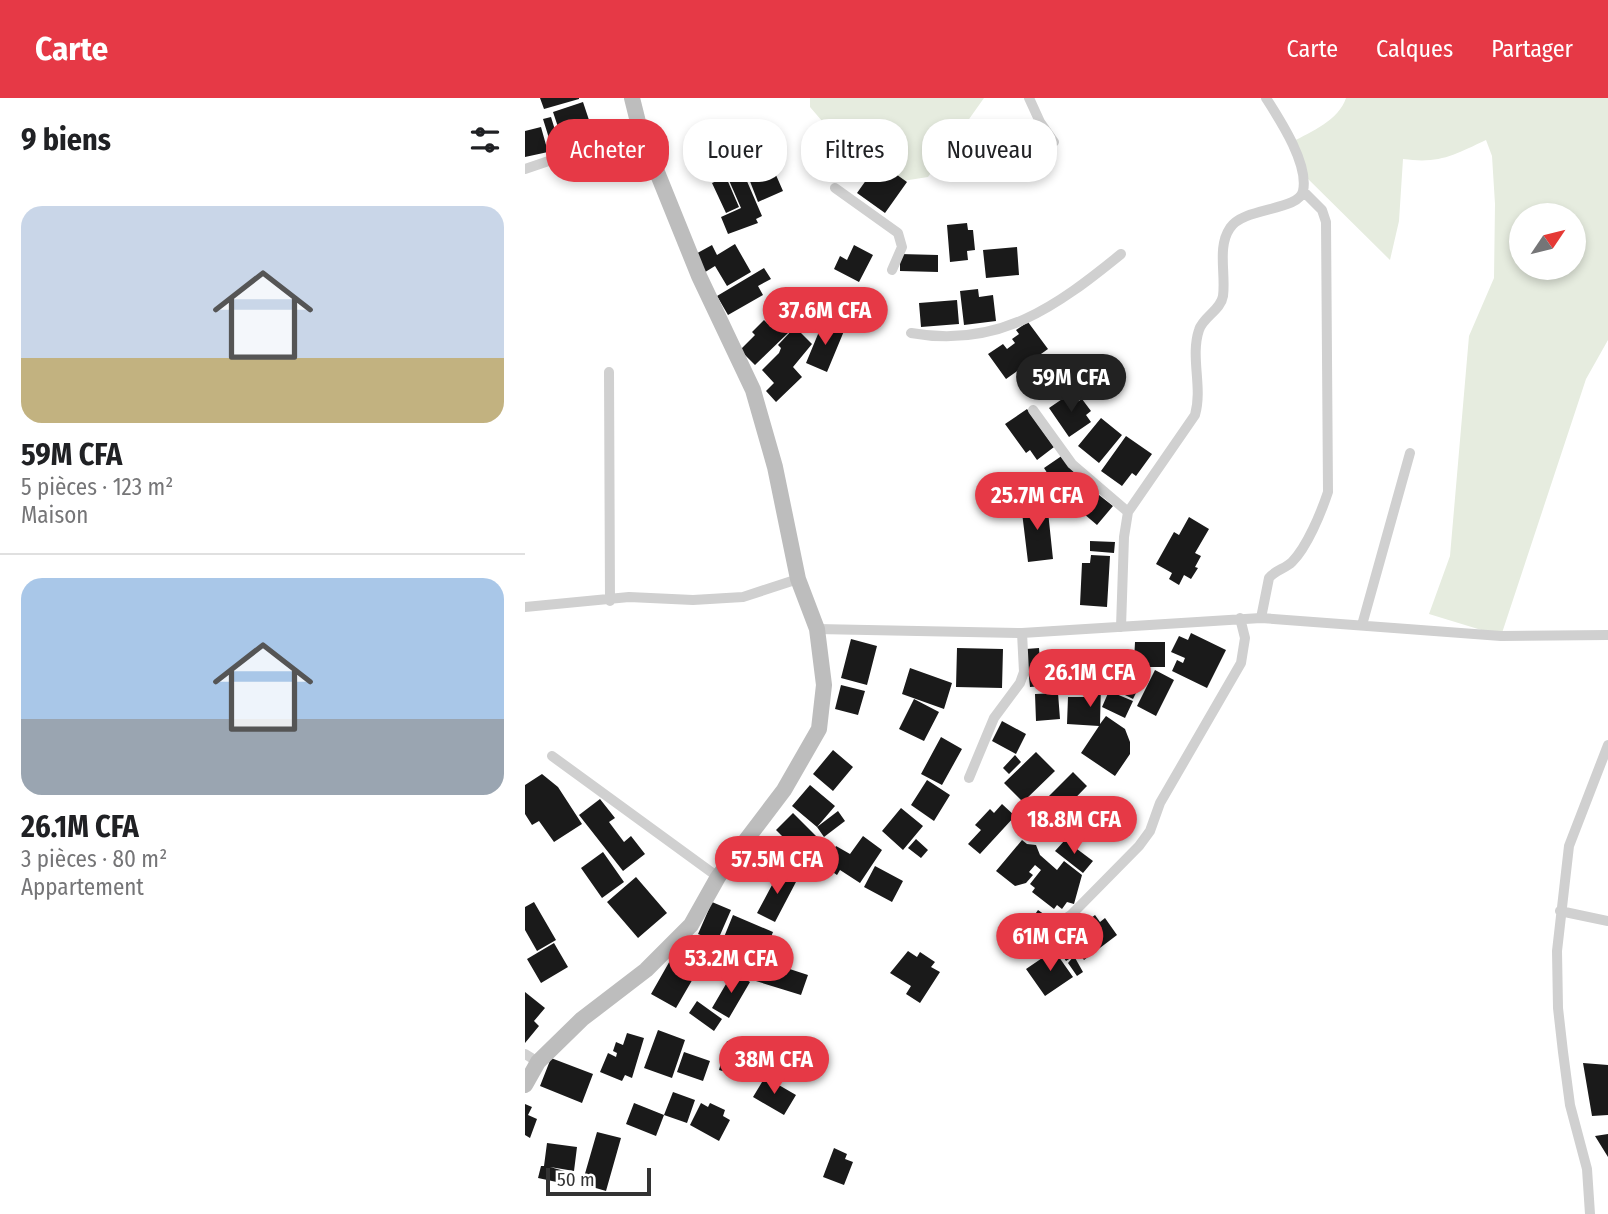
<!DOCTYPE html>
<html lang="fr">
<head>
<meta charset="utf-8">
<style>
	body { margin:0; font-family:"Fira Sans Condensed",sans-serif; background:#f6f6f6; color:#202124; height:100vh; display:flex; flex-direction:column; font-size:26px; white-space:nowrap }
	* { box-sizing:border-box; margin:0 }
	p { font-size:23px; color:#757577 }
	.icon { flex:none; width:38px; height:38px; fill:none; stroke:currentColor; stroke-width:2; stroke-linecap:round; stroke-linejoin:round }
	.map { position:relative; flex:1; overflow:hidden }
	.sheet { display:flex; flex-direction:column; background:#fff; width:525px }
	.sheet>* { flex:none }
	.guide { position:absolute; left:21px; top:21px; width:665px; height:63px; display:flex; gap:14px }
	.needle { width:46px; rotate:55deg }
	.fabs { position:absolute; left:984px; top:105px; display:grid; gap:14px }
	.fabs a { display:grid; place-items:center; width:77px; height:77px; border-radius:50%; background:#fff; box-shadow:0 4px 10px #0003; font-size:35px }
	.scale { position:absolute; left:21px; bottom:18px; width:105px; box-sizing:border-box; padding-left:7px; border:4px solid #333; border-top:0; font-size:19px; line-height:24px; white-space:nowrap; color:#333; -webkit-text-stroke:5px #fff; paint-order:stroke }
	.price { position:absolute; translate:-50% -60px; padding:0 16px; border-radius:24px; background:#e63946; color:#fff; font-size:23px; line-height:46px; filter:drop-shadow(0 2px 4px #0008) }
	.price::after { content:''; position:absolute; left:50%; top:42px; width:21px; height:16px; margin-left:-10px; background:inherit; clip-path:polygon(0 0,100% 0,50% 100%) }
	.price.current { background:#222; color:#fff }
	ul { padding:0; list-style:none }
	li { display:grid; align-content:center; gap:14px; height:371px; padding:0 21px }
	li+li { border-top:2px solid #e0e0e0 }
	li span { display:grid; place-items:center; height:217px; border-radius:21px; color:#555 }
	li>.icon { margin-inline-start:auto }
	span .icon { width:126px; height:126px; fill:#fffc; stroke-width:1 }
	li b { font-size:30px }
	h2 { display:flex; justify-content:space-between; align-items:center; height:84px; padding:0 21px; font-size:30px }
	.chip { padding:0 24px; border-radius:28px; background:#fff; box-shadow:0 4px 10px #0003; font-size:24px; line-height:63px }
	.chip.current { background:#e63946; color:#fff }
	header { display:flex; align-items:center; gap:42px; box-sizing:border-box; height:98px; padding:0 35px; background:#e63946; color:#fff }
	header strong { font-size:33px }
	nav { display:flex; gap:38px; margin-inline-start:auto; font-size:24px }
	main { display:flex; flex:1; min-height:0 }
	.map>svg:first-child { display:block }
	.green { fill:#e6ecdf; fill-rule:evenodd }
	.building { fill:#1a1a1a }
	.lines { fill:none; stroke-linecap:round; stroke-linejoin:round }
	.street { stroke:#d0d0d0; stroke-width:10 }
	.secondary { stroke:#bdbdbd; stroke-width:16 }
</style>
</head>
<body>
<header>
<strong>Carte</strong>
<nav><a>Carte</a><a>Calques</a><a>Partager</a></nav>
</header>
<main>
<section class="sheet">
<h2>9 biens<svg class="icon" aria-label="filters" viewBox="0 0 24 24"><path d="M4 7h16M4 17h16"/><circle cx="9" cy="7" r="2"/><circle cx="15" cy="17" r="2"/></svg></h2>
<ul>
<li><span style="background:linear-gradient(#c9d6e8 70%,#c2b280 0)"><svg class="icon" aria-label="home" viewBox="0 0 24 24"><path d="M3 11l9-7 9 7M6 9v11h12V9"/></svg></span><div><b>59M CFA</b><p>5 pièces · 123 m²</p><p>Maison</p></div></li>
<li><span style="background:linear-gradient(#a9c7e8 65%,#9aa5b1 0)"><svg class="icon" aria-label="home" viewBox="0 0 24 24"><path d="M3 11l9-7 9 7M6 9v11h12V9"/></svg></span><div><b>26.1M CFA</b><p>3 pièces · 80 m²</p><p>Appartement</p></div></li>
</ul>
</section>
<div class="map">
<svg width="1083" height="1116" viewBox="0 0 1083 1116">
	<rect width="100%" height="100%" fill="#fff"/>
	<path class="green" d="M 285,0 L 459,0 L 403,79 L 352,87 L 285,9 Z
		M 821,0 L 1083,0 L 1083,242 L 1061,281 L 976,538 L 904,516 L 925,458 L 944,238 L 969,180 L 970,106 L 967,58 L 961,42 C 929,57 915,66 878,61 L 874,123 L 865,162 L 777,75 L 767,44 C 786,34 814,22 821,0 ZM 996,117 L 1048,117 L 1048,170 L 996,170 Z"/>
	<path class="building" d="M 15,0 L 54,0 L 54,1 L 19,11 Z
		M 58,4 L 71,43 L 41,53 L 28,14 Z
		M 26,19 L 35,48 L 27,50 L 18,21 Z
		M 16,29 L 23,54 L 0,59 L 0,33 Z
		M 354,64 L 382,84 L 360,115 L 332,95 Z
		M 241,65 L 243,69 L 247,68 L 258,93 L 233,104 L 221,73 Z
		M 218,74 L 237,118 L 231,121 L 233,125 L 203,136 L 196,119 L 216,110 L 203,80 Z
		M 201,79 L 214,109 L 201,115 L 187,85 Z
		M 442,125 L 443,132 L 448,132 L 450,152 L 442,153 L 443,162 L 425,164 L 422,127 Z
		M 210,146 L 226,174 L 202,188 L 190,168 L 177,176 L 167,158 L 187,147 L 192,157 Z
		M 329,147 L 348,157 L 334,184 L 309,171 L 315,158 L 322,162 Z
		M 492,149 L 494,177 L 461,180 L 458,152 Z
		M 375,156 L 413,157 L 413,174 L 375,173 Z
		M 239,170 L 246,181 L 233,188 L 238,197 L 203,217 L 192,198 Z
		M 453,191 L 454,199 L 468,197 L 471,223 L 439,227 L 435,193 Z
		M 432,202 L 434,226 L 396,229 L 394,205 Z
		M 250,220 L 264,234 L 230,267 L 215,252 L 230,237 L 227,234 L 239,222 L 243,226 Z
		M 298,224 L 319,233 L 302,274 L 281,265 Z
		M 503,224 L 523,251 L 481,281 L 463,256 L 478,246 L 482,251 L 490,245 L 487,241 L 494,236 L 491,232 Z
		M 270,229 L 287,246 L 268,269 L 277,279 L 251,304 L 241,293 L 249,285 L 237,272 L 254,255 L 256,250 L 253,247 Z
		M 546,295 L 552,304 L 557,301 L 566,313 L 561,317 L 566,324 L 544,339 L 524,310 Z
		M 502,311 L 529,349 L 512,362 L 505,352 L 501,355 L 480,326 Z
		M 576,320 L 597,337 L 574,365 L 553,348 Z
		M 601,338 L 627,356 L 611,378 L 607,375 L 597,388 L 576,373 Z
		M 538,357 L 555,383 L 535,395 L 519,370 Z
		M 560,386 L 588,408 L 572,427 L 545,404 Z
		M 522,404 L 528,461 L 503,464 L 496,406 Z
		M 664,419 L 684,431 L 670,455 L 676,458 L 670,469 L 673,470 L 666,481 L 659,477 L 654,487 L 644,481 L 647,475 L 631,466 L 649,434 L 654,437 Z
		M 565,443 L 590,444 L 589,455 L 565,453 Z
		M 566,457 L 585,458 L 582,509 L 555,507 L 557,465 L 565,465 Z
		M 666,535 L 701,552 L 682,590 L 647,573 L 652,562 L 658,565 L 660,560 L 646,554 L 654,538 L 663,542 Z
		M 326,541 L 352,548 L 342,587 L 316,580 Z
		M 610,544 L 640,544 L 640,569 L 618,569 L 618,564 L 609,563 Z
		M 432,550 L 478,551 L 477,590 L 431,589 Z
		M 514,550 L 517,588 L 505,589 L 501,551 Z
		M 572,555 L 577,583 L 563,585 L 576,586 L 575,626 L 581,618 L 600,631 L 605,644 L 605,656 L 590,678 L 556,655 L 574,628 L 542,626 L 543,599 L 559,599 L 560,586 L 522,592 L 517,564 Z
		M 385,570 L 427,585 L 419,611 L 377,596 Z
		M 591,570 L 617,583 L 608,601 L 582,588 Z
		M 630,572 L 649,582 L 631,618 L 612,608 Z
		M 316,587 L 340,593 L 333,617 L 310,611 Z
		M 584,593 L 608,603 L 600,620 L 577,609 Z
		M 533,595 L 535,621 L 511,623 L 510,596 Z
		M 389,601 L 414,614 L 399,643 L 374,631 Z
		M 477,623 L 501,636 L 491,656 L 467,643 Z
		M 416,639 L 437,651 L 417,687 L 396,676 Z
		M 308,652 L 328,669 L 308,693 L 288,676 Z
		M 511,654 L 530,673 L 498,704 L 479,685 Z
		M 490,657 L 496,664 L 484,676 L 478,670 Z
		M 548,674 L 562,688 L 531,720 L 516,706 Z
		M 17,676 L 33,689 L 57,726 L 29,744 L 14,723 L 7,727 L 0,716 L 0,687 Z
		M 402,682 L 425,697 L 409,723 L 386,707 Z
		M 285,687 L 310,708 L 292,729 L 267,708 Z
		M 75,701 L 90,720 L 84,724 L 99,744 L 106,738 L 120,756 L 98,773 L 54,717 Z
		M 477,706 L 490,718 L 455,756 L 443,746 L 456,732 L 450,727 L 465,711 L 469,715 Z
		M 376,710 L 398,728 L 378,752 L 357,733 Z
		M 313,713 L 320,723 L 299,739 L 292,729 Z
		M 268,715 L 298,745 L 274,769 L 267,762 L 274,755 L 251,732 Z
		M 338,738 L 357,752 L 335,785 L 315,772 L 312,777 L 299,768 L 311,748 L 325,756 Z
		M 391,741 L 403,752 L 396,760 L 383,750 Z
		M 497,742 L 502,746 L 511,747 L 515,757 L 532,772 L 539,763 L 557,777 L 549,806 L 542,804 L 537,811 L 532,807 L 529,811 L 507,794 L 510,790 L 505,786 L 516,772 L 510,767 L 504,774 L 508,777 L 501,785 L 490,788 L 471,773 Z
		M 540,742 L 568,763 L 558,775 L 530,753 Z
		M 78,754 L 99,784 L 77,800 L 56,770 Z
		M 350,768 L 378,783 L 367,804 L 339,789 Z
		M 255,772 L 272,782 L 250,824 L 232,815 Z
		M 111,779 L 142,815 L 113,840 L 82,804 Z
		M 9,804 L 31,842 L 12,853 L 0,832 L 0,809 Z
		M 187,804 L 206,812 L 192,844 L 173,836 Z
		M 513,812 L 530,824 L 521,837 L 504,825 Z
		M 208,817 L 248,834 L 238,860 L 197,844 Z
		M 570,817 L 575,824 L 580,820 L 592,837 L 559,862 L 541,839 Z
		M 534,837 L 549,858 L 541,863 L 526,842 Z
		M 159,838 L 184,853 L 151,910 L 126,896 Z
		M 29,845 L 43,869 L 16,885 L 2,861 Z
		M 529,852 L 548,879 L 520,898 L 501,871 Z
		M 383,853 L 392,859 L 395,854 L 410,864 L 406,869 L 415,874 L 395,905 L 381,896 L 386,888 L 365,875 Z
		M 225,858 L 283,877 L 276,897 L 218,879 Z
		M 549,858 L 558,874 L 552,878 L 543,865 Z
		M 208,874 L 225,884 L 204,920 L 187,910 Z
		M 0,894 L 20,910 L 9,923 L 14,928 L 0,945 Z
		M 172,903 L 197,921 L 189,933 L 164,915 Z
		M 133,932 L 160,942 L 147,980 L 119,970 Z
		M 102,935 L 119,940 L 107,980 L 100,977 L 97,983 L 75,974 L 83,955 L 91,959 L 92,955 L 88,953 L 91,944 L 98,947 Z
		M 202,943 L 222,948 L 214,978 L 194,972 Z
		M 159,954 L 185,963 L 178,983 L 152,974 Z
		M 26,960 L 68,976 L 57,1005 L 15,988 Z
		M 1058,965 L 1083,967 L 1083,1017 L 1067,1018 Z
		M 240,979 L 271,997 L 259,1017 L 228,999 Z
		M 148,994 L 170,1002 L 162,1025 L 139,1017 Z
		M 109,1005 L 139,1017 L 131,1038 L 101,1026 Z
		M 176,1005 L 183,1009 L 185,1005 L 200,1012 L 198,1018 L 205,1022 L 194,1043 L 165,1027 Z
		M 0,1006 L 7,1009 L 3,1017 L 12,1021 L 5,1040 L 0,1037 Z
		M 72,1034 L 96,1040 L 81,1093 L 57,1086 Z
		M 1083,1036 L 1083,1059 L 1070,1038 Z
		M 22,1045 L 52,1049 L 49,1073 L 25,1069 L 43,1074 L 41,1086 L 13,1080 L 16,1068 L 19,1068 Z
		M 309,1050 L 322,1056 L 320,1061 L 328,1064 L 319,1087 L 298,1079 Z"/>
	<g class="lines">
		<path class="street" d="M 504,0 L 515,24 L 529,44
			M 0,71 L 115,32
			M 310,90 L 373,135 L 377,149 L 367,172
			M 386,235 C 474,251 532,208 596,156
			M 84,274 L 85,503
			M 508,312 L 547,366 L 603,414
			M 0,509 L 104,499 L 168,502 L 218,499 L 273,481
			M 736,520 L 744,480 C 750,472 760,471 767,464 C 782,449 796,415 803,394 L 801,124 L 797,112 L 778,93
			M 837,527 L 885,355
			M 596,529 L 599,439 L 603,414 L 670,317 C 678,289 665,259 674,232 C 678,219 696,212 698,198 C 701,176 692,149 705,130 C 718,109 774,113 778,93 C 784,66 755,22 741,0
			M 292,531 L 497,535 L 736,520 L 976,538 L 1083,537
			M 27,658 L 193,779
			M 444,680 L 469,620 L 495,585 L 499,574 L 497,535
			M 1035,813 L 1083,823
			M 494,851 L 546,817 L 614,748 L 625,733 L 635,705 L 716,565 L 720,540 L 715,520
			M 0,956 L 13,964
			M 1065,1116 L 1062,1071 L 1045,1007 L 1038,954 L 1033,910 L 1032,853 L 1044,748 L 1083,647"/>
		<path class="secondary" d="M 0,987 L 13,964 L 57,921 L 121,872 L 166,827 L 193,779 L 259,692 L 294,631 L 299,587 L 292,531 L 273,481 L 250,369 L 228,292 L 174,178 L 115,32 L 107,0"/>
	</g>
</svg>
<div class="fabs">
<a><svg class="needle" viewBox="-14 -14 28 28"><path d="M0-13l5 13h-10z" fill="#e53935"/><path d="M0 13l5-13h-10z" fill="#757577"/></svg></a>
</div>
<div class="scale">50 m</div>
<b class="price" style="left:300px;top:249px">37.6M CFA</b>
<b class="price current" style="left:546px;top:316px">59M CFA</b>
<b class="price" style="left:512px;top:434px">25.7M CFA</b>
<b class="price" style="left:565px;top:611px">26.1M CFA</b>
<b class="price" style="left:549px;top:758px">18.8M CFA</b>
<b class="price" style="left:252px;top:798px">57.5M CFA</b>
<b class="price" style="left:525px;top:875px">61M CFA</b>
<b class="price" style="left:206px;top:897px">53.2M CFA</b>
<b class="price" style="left:249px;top:998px">38M CFA</b>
<div class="guide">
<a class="chip current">Acheter</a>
<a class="chip">Louer</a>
<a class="chip">Filtres</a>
<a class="chip">Nouveau</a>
</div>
</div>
</main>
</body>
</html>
